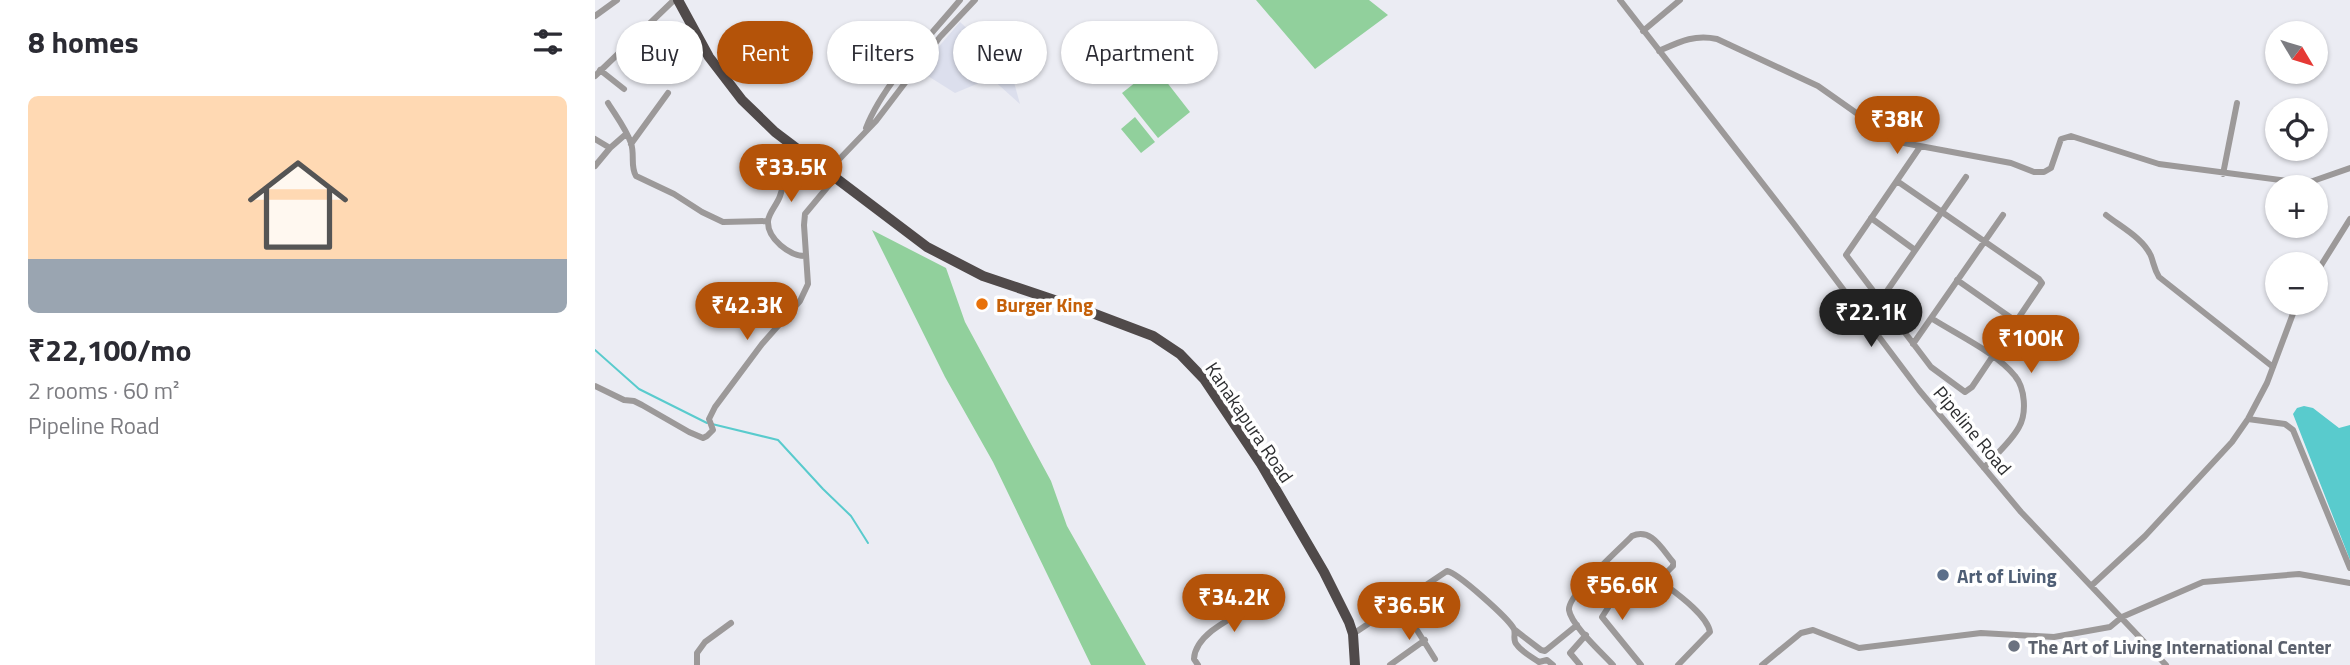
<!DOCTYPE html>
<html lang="en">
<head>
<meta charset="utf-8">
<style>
	body { margin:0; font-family:"Titillium Web",sans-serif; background:#f2f2f3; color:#2b2b33; height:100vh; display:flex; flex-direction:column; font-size:26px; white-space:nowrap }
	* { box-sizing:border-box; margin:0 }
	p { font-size:23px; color:#7c7c81 }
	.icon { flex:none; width:38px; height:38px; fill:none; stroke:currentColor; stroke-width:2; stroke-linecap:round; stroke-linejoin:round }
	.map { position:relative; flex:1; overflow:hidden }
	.drawer { display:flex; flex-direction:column; background:#fff; width:595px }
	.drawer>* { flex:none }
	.top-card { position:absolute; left:21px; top:21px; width:665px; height:63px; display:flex; gap:14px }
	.needle { width:46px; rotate:128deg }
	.buttons { position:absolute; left:1670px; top:21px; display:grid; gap:14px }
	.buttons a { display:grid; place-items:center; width:63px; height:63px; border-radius:50%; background:#fff; box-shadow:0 2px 5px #0004; font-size:35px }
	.price { position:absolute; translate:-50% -60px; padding:0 16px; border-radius:24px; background:#b45309; color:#fff; font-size:23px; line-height:46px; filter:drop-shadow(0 2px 4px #0008) }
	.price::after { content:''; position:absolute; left:50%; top:42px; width:21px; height:16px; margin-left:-10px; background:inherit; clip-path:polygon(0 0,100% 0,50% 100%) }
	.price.current { background:#222; color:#fff }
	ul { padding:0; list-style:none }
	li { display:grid; align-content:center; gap:14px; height:371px; padding:0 28px }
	li span { display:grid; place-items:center; height:217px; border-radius:10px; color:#555 }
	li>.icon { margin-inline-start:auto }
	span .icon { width:126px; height:126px; fill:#fffc; stroke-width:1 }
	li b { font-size:30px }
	h2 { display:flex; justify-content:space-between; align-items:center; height:84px; padding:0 28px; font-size:30px }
	.tag { padding:0 24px; border-radius:32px; background:#fff; box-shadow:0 2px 5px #0004; font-size:24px; line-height:63px }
	.tag.current { background:#b45309; color:#fff }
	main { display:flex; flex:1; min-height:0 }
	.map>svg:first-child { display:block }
	.built { fill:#dcdfed }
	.green { fill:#91d09c }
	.water { fill:#59cbcd }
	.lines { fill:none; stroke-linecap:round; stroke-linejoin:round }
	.stream { stroke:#59cbcd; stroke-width:2 }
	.minor { stroke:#9c9999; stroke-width:6 }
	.trunk { stroke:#504a4a; stroke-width:10 }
	.food-dot { fill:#e8710a; stroke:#fff; stroke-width:2.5 }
	.service-dot { fill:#5c6f8a; stroke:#fff; stroke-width:2.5 }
	.worship-dot { fill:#6b7280; stroke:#fff; stroke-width:2.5 }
	.labels { text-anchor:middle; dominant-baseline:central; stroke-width:7; stroke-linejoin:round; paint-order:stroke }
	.food-label { font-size:19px; font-weight:bold; fill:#c56008; stroke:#fff; text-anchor:start }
	.street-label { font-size:19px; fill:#2e2f31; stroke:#fff }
	.service-label { font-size:19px; font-weight:bold; fill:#4e5e75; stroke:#fff; text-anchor:start }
	.worship-label { font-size:19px; font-weight:bold; fill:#5b616d; stroke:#fff; text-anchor:start }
</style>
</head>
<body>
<main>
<section class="drawer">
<h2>8 homes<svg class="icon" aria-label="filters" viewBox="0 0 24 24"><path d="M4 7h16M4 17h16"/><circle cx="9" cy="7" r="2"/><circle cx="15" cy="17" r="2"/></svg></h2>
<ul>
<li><span style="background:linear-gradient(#ffd9b3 75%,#9aa5b1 0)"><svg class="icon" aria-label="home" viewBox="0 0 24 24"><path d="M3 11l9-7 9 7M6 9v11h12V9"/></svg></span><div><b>₹22,100/mo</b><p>2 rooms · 60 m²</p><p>Pipeline Road</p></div></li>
</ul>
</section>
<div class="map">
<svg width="1755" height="665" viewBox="0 0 1755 665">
	<rect width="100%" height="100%" fill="#ebecf3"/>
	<path class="built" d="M 365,22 L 415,68 L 425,104 L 396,78 L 360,93 L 325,71 L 334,58 Z"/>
	<path class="green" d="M 661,0 L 774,0 L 793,15 L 720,69 Z
		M 560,67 L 595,112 L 563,138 L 527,93 Z
		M 540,117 L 560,142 L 546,153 L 526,129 Z
		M 277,230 L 351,268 L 370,322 L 456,481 L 472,526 L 551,665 L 496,665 L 398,462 L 350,377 Z"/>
	<path class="water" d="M 1709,406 L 1718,408 L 1744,428 L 1755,425 L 1755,560 L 1698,414 L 1702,408 Z"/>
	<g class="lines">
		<path class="stream" d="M 0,350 L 44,389 L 112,423
			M 117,424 L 183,440 L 228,489 L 256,516 L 273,543"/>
		<path class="minor" d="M 1025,0 L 1199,224 L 1324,390 L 1426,512 L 1571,665
			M 0,16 L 22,0
			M 1048,31 L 1085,0
			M 1064,51 C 1084,42 1099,34 1122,39 L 1223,86 L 1294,136 L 1309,143 L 1416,163 L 1439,172 L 1449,172 L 1456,168 L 1466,139 L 1476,136 L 1564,164 L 1700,182 L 1715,182 L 1755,168
			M 5,70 L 29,89
			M 0,76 L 79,0
			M 13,103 C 21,116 31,129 36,143 C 40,155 35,166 41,176 L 79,194 L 107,212 L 128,222 L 173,221
			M 271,128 C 288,84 335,36 365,0
			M 0,139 L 15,148
			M 36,144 L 73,93
			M 201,148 C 195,164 190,180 185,196 C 182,205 174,212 173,221 C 172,239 195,256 210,256
			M 0,166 L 15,148 L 31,134
			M 232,172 L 281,121 L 345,37 L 380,0
			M 1628,174 L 1642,103
			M 1302,181 L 1444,279 L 1447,283 L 1377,387 L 1370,392 L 1336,367 L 1251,255 L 1325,147
			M 1511,215 C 1526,227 1548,238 1556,256 C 1559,264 1559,269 1564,277 L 1678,367
			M 1276,218 L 1320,250
			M 1720,275 L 1755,219
			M 1362,280 L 1422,322
			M 1285,301 L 1371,177
			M 1336,318 C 1361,334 1402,353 1420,376 C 1430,388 1432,413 1424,427 C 1416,442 1400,455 1389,468
			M 1318,344 L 1408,215
			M 0,386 L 29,400 L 39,401 L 47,405 L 94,432 L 108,438 L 112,436 L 118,430 L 114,419 L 120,407 L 167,344 L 205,301 L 213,284 L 209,225 L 210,214 L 240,178
			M 1653,419 L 1690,424 L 1698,430 L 1755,568
			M 1042,579 L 1016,603 L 1007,617 L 1046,665
			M 1496,586 L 1550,536 L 1637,442 L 1653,419 L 1672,383 L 1702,303
			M 810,611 L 840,659
			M 920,630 L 946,650 L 950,651 L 982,625
			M 758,634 L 852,571 C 863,573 913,618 919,629 C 921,635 917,640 922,645 C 927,652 937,657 944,662 L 952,660 L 958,665
			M 102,665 L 102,653 L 110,642 L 136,623
			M 603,665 L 599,659 C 600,633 641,616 663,603
			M 795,665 L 830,640
			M 985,665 L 975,653 L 991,635
			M 1018,665 C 1008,654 976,625 974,610 C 972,595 1025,549 1037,536 C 1056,527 1067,549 1078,562 L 1078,566 L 1064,580 C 1078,591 1112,614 1115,632 L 1111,636 L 1083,665
			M 1167,665 L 1206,633 L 1218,630 L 1264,648 L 1386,633 L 1459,637 L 1515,627 L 1527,617 L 1608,582 L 1704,574 L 1755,583"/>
		<path class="trunk" d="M 83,0 L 114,57 L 147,100 L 180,132 L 332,247 L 388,276 L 492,311 L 558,336 L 585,354 L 609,379 L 666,464 L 729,572 L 754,622 L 758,634 L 760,665"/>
	</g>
	<circle class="food-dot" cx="387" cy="304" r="7"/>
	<circle class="service-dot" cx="1348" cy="575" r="7"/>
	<circle class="worship-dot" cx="1419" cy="646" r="7"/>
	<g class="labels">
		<g class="food-label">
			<text x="401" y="304">Burger King</text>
		</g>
		<g class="street-label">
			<text transform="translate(655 422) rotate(56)">Kanakapura Road</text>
			<text transform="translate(1378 430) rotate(50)">Pipeline Road</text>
		</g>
		<g class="service-label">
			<text x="1362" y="575">Art of Living</text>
		</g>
		<g class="worship-label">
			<text x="1433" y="646">The Art of Living International Center</text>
		</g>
	</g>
</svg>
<div class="buttons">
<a><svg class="needle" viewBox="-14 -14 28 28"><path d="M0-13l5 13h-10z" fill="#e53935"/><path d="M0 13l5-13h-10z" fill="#7c7c81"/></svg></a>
<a><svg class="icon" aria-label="locate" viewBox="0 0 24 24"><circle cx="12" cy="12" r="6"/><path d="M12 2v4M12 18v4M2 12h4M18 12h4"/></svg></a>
<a>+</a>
<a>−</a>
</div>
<b class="price" style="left:1302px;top:156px">₹38K</b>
<b class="price" style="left:196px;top:204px">₹33.5K</b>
<b class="price" style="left:152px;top:342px">₹42.3K</b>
<b class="price current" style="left:1276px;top:349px">₹22.1K</b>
<b class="price" style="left:1436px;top:375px">₹100K</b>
<b class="price" style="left:1027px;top:622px">₹56.6K</b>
<b class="price" style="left:639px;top:634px">₹34.2K</b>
<b class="price" style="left:814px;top:642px">₹36.5K</b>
<div class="top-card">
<a class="tag">Buy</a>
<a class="tag current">Rent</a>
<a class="tag">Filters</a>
<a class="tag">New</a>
<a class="tag">Apartment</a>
</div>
</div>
</main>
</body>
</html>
